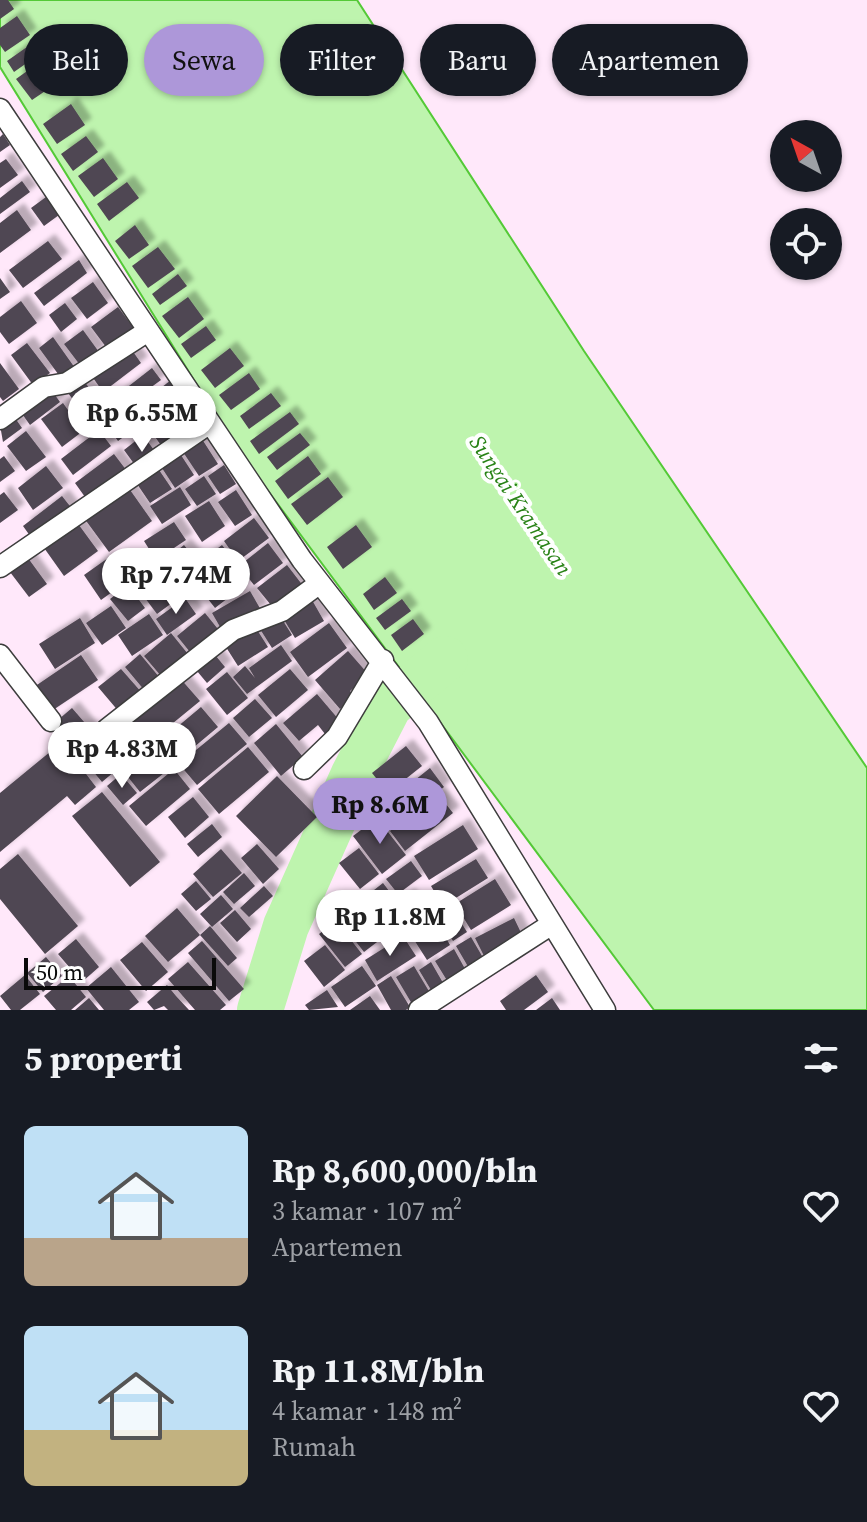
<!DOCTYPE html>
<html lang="id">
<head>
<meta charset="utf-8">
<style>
	body { margin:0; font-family:"Source Serif 4",serif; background:#242831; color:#f1f3f6; height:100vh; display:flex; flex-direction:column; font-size:30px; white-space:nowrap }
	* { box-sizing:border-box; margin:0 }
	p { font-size:26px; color:#9ea1a6 }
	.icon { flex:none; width:44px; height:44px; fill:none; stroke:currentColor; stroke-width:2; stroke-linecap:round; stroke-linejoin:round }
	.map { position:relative; height:1010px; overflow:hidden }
	.details { display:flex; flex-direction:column; background:#171b24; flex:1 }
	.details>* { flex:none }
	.top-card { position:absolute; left:24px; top:24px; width:820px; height:72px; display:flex; gap:16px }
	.needle { width:52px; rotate:320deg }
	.buttons { position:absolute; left:770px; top:120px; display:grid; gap:16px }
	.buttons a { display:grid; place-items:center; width:72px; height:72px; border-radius:50%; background:#171b24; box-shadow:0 2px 6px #0004; font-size:40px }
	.scale { position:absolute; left:24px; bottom:20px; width:192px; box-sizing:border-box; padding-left:8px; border:4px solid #0a0a0a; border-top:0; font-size:22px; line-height:28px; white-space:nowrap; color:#0a0a0a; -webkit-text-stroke:6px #fff; paint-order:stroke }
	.price { position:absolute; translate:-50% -68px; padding:0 18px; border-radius:28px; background:#fff; color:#222; font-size:26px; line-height:52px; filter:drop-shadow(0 2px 4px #0008) }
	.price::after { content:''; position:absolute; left:50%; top:48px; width:24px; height:18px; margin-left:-12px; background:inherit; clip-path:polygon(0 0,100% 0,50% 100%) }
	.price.on { background:#ad97d9; color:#111 }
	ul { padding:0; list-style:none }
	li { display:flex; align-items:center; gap:24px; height:200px; padding:0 24px }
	li span { display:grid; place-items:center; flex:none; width:224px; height:160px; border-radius:12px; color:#555 }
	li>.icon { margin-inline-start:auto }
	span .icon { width:96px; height:96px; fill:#fffc; stroke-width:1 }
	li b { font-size:34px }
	h2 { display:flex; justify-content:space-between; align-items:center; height:96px; padding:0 24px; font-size:34px }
	.tag { padding:0 28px; border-radius:36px; background:#171b24; box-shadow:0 2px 6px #0004; font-size:28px; line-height:72px }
	.tag.on { background:#ad97d9; color:#111 }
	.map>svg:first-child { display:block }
	.water { fill:#bef4ae; stroke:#54c937; stroke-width:2 }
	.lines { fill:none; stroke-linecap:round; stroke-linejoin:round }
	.river { stroke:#bef4ae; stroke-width:46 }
	.building { fill:#504752; filter:url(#shadow) }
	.minor-casing { stroke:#3d3d3d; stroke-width:23 }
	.minor { stroke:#fff; stroke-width:20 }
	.labels { text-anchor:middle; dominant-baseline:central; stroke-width:8; stroke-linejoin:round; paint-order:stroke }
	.water-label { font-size:22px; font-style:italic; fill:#298317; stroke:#fff }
</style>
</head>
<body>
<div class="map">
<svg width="867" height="1010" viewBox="0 0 867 1010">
	<defs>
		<filter id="shadow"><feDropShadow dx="7" dy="-7" stdDeviation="2" flood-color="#0004"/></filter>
	</defs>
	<rect width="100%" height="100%" fill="#ffe8fa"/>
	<path class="water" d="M 0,0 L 357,0 L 584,351 L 867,768 L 867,1010 L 654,1010 L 236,448 L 0,67 Z"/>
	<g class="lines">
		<path class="river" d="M 260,1010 L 286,926 L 354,774 L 389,706 L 445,659"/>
	</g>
	<path class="building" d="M 0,0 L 8,0 L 14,9 L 0,19 Z
		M 17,16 L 30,35 L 5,52 L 0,45 L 0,28 Z
		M 34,42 L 41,53 L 14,72 L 7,61 Z
		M 41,61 L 57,83 L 32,100 L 16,79 Z
		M 71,104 L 85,125 L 57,144 L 43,124 Z
		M 3,134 L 10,145 L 0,152 L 0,137 Z
		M 86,136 L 98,152 L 73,171 L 61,154 Z
		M 103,158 L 118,179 L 94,197 L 78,176 Z
		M 6,159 L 18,175 L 0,188 L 0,163 Z
		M 22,181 L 30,192 L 0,214 L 0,198 Z
		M 127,182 L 139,198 L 109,221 L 97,204 Z
		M 46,197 L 59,215 L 44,226 L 31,208 Z
		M 17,210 L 31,230 L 0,253 L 0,223 Z
		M 135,225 L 149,245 L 129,259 L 115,241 Z
		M 48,241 L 62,259 L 23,288 L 9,270 Z
		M 158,247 L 175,269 L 148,288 L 132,266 Z
		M 79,260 L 87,273 L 44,306 L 34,293 Z
		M 178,274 L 187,286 L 160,305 L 152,294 Z
		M 0,278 L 10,292 L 0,299 Z
		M 93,282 L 108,303 L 87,319 L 71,298 Z
		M 188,297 L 204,319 L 179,338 L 162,316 Z
		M 21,301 L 37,323 L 9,344 L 0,332 L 0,317 Z
		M 65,303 L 77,319 L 61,332 L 49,315 Z
		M 118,307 L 136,331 L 109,351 L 91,327 Z
		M 206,326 L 216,340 L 191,358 L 181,344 Z
		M 83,330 L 99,352 L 80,365 L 64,344 Z
		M 53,337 L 75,368 L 61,378 L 39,348 Z
		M 27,343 L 50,373 L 33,385 L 11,355 Z
		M 129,346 L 141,363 L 103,392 L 91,375 Z
		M 230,348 L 244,366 L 215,388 L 201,370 Z
		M 0,363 L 19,389 L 3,401 L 0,397 Z
		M 152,368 L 161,380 L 124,407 L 116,396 Z
		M 249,373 L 260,389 L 231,410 L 219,395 Z
		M 171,380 L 184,398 L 170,408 L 157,391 Z
		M 84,381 L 105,409 L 89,421 L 68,393 Z
		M 50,388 L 60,402 L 30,425 L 20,411 Z
		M 271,393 L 281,406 L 249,429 L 240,416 Z
		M 150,397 L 164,415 L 144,430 L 130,412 Z
		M 63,403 L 83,431 L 62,447 L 41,419 Z
		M 116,407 L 133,430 L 118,441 L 101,418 Z
		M 290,412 L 299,424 L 259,454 L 250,441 Z
		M 182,413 L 195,429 L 165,451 L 153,434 Z
		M 13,415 L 22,428 L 3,442 L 0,425 Z
		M 99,430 L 111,446 L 73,475 L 61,459 Z
		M 26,431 L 46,457 L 26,471 L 7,446 Z
		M 300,433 L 310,445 L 277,470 L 267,457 Z
		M 143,435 L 159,457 L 140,472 L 124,450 Z
		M 200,436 L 218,464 L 199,476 L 181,449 Z
		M 179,452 L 194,475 L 175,488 L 160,465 Z
		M 114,454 L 130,475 L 90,504 L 75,483 Z
		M 4,456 L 15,471 L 0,482 L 0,459 Z
		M 308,456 L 321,474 L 288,499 L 275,481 Z
		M 224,465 L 236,484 L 220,494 L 208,476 Z
		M 46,466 L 63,488 L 33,510 L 18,488 Z
		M 157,467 L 172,489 L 150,503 L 135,481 Z
		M 204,476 L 216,494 L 197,506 L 185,489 Z
		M 328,477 L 343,497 L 307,525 L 291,504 Z
		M 128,487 L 152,521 L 109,552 L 84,518 Z
		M 180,487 L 191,505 L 162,524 L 150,506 Z
		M 236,490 L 252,515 L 235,526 L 218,502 Z
		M 4,492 L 18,510 L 0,523 L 0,495 Z
		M 62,496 L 73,510 L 33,540 L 23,526 Z
		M 209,501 L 225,526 L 202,542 L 185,516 Z
		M 254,518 L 269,538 L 238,561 L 224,541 Z
		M 76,521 L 98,551 L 64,576 L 42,545 Z
		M 174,522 L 186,540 L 156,560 L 144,541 Z
		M 356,525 L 372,547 L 343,569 L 327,547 Z
		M 268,543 L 283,563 L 254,585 L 239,566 Z
		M 184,545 L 196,559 L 170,579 L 159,565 Z
		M 222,545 L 235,561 L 201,586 L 189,570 Z
		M 28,558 L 47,584 L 29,597 L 10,572 Z
		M 108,558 L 126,582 L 101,600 L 84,575 Z
		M 153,561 L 167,579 L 144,596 L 130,579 Z
		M 287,565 L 304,587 L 275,610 L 257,588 Z
		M 231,567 L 245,585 L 215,608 L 201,590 Z
		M 179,573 L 191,589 L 157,614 L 145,598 Z
		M 385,577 L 397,593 L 374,610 L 363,594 Z
		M 128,585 L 145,608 L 128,621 L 110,599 Z
		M 250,591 L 261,610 L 223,632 L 212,613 Z
		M 185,598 L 196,614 L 167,635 L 156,619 Z
		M 402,599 L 411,611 L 385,630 L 376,618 Z
		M 312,600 L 324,621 L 295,638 L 283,618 Z
		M 111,606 L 126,628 L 102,645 L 86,623 Z
		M 205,613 L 222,634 L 194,657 L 177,636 Z
		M 149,614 L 163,635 L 132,656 L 118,635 Z
		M 280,616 L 292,635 L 272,648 L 260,629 Z
		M 80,618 L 95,643 L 55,669 L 39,644 Z
		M 413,619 L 424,634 L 402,651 L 391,635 Z
		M 329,623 L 347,648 L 308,677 L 290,652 Z
		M 254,625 L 268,647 L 238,666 L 224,644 Z
		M 171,633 L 188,654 L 161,676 L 144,656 Z
		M 281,645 L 292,661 L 247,694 L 233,677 L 245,666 L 255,678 L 249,668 Z
		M 211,650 L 225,667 L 207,683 L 192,665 Z
		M 348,651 L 369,675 L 350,691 L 354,697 L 340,709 L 315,680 Z
		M 140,654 L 160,678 L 145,691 L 125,667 Z
		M 81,655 L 98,680 L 47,714 L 31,689 Z
		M 121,669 L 143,694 L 120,713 L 98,687 Z
		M 290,669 L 308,690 L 276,717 L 258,695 Z
		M 227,672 L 248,698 L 227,715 L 206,689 Z
		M 179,677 L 200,701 L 145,746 L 125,722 Z
		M 317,694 L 340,721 L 325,734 L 318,725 L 299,741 L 283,723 Z
		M 255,699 L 272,718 L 249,737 L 233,718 Z
		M 201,707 L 218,727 L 175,763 L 158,743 Z
		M 72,708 L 98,738 L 77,755 L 52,725 Z
		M 229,723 L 247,744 L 197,785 L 179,764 Z
		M 276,724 L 303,757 L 281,776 L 254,743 Z
		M 119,727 L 139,751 L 102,782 L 82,758 Z
		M 156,746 L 173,766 L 140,792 L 124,772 Z
		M 406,746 L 422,766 L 388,793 L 372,773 Z
		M 56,747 L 79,774 L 83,770 L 96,787 L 75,805 L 67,796 L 0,852 L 0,793 Z
		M 248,747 L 269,772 L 219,814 L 198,789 Z
		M 430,768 L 444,787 L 414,811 L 400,792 Z
		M 174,769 L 190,789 L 146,826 L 129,806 Z
		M 121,774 L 137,793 L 123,805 L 107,786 Z
		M 277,776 L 317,817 L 276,857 L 236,816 Z
		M 102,792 L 160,862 L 130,887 L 72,816 Z
		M 394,792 L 410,813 L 391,828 L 375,807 Z
		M 438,794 L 453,813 L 405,851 L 390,831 Z
		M 193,797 L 209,817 L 185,838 L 168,817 Z
		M 377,818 L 406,855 L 382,874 L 353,836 Z
		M 212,824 L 222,837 L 198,857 L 187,844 Z
		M 463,825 L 478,849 L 429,880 L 414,856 Z
		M 257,844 L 279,869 L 263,884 L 241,858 Z
		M 359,848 L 379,874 L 360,889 L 339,863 Z
		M 221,849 L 242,873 L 213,897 L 193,874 Z
		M 18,854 L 78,926 L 45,954 L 0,899 L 0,869 Z
		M 476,859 L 488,878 L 443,906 L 431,886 Z
		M 411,861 L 422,876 L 398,894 L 386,879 Z
		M 244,873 L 255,886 L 234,904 L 223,892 Z
		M 495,879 L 511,905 L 471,930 L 455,904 Z
		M 196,881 L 211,899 L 196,911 L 181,894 Z
		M 383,883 L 396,900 L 369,921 L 356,904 Z
		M 264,886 L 273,896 L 249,917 L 240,908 Z
		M 221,895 L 233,909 L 212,927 L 200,914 Z
		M 408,895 L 421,913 L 386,940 L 373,923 Z
		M 352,902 L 381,939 L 364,952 L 335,915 Z
		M 451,906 L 467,932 L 453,941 L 436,915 Z
		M 177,908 L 200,935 L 168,962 L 145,936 Z
		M 235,910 L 251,929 L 237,942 L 220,923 Z
		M 434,917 L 450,945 L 427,960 L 409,932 Z
		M 514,918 L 525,941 L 486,960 L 475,938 Z
		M 336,921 L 362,954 L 345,967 L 319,934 Z
		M 210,926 L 237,958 L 228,966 L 200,935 Z
		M 403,936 L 416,956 L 377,981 L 365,960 Z
		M 471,937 L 485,961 L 470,970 L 456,946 Z
		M 76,939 L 99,967 L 82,982 L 58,954 Z
		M 202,941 L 244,989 L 229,1001 L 188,953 Z
		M 142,942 L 168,972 L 146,991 L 120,960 Z
		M 325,945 L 345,970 L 324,987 L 304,961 Z
		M 454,949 L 469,976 L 451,987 L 435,961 Z
		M 46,957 L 62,976 L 43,992 L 27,973 Z
		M 188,962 L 226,1005 L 220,1010 L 195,1010 L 168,979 Z
		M 431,962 L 446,988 L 434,995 L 419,970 Z
		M 362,966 L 376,986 L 345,1007 L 331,987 Z
		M 414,966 L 433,998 L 415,1009 L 396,977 Z
		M 111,967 L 139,1002 L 129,1010 L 104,1010 L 86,988 Z
		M 25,975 L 40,994 L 20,1010 L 11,1010 L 0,996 Z
		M 536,975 L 548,992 L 524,1010 L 506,1010 L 500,1001 Z
		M 69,976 L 86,997 L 71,1010 L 56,1010 L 44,996 Z
		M 391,976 L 410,1007 L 406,1010 L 391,1010 L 377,985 Z
		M 167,985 L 176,996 L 189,1010 L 168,1010 L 164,1006 L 154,1010 L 147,1002 Z
		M 327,990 L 338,1007 L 309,1010 L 305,1005 Z
		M 370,996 L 380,1010 L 350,1010 Z
		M 89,998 L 99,1010 L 75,1010 Z
		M 552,998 L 560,1010 L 536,1010 Z"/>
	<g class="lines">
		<g class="minor-casing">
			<path id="minor" d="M 0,109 L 302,560 L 428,722 L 605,1010
				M 0,419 L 44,387 L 67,383 L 148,331
				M 0,567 L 210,423
				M 0,655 L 51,721
				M 107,729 L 233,630 L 282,611 L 320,583
				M 304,769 L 337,737 L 383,660
				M 419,1010 L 552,924"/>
		</g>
		<use href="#minor" class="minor"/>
	</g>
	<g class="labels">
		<g class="water-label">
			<text transform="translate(521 505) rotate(56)">Sungai Kramasan</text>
		</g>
	</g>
</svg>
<div class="buttons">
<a><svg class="needle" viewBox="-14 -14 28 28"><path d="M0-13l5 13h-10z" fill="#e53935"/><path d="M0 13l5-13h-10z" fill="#9ea1a6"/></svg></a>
<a><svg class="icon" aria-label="locate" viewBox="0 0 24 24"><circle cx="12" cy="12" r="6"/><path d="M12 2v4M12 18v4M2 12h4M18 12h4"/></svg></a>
</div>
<div class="scale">50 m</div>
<b class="price" style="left:142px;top:454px">Rp 6.55M</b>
<b class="price" style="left:176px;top:616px">Rp 7.74M</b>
<b class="price" style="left:122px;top:790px">Rp 4.83M</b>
<b class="price on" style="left:380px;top:846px">Rp 8.6M</b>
<b class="price" style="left:390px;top:958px">Rp 11.8M</b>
<div class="top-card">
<a class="tag">Beli</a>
<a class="tag on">Sewa</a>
<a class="tag">Filter</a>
<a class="tag">Baru</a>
<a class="tag">Apartemen</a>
</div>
</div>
<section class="details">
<h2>5 properti<svg class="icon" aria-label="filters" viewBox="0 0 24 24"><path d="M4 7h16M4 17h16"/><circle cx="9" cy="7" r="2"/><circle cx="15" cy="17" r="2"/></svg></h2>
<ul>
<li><span style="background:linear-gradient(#bfe0f5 70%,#b9a48a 0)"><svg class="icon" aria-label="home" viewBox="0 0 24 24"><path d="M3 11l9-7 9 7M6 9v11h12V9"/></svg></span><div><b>Rp 8,600,000/bln</b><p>3 kamar · 107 m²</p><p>Apartemen</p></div><svg class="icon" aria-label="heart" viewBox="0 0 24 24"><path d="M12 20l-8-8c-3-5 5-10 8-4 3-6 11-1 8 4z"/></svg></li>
<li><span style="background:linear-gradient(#bfe0f5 65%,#c2b280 0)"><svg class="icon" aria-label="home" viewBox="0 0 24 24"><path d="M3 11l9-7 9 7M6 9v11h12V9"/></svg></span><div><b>Rp 11.8M/bln</b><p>4 kamar · 148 m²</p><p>Rumah</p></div><svg class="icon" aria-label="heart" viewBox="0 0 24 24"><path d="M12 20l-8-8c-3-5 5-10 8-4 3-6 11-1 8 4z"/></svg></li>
</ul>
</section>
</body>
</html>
